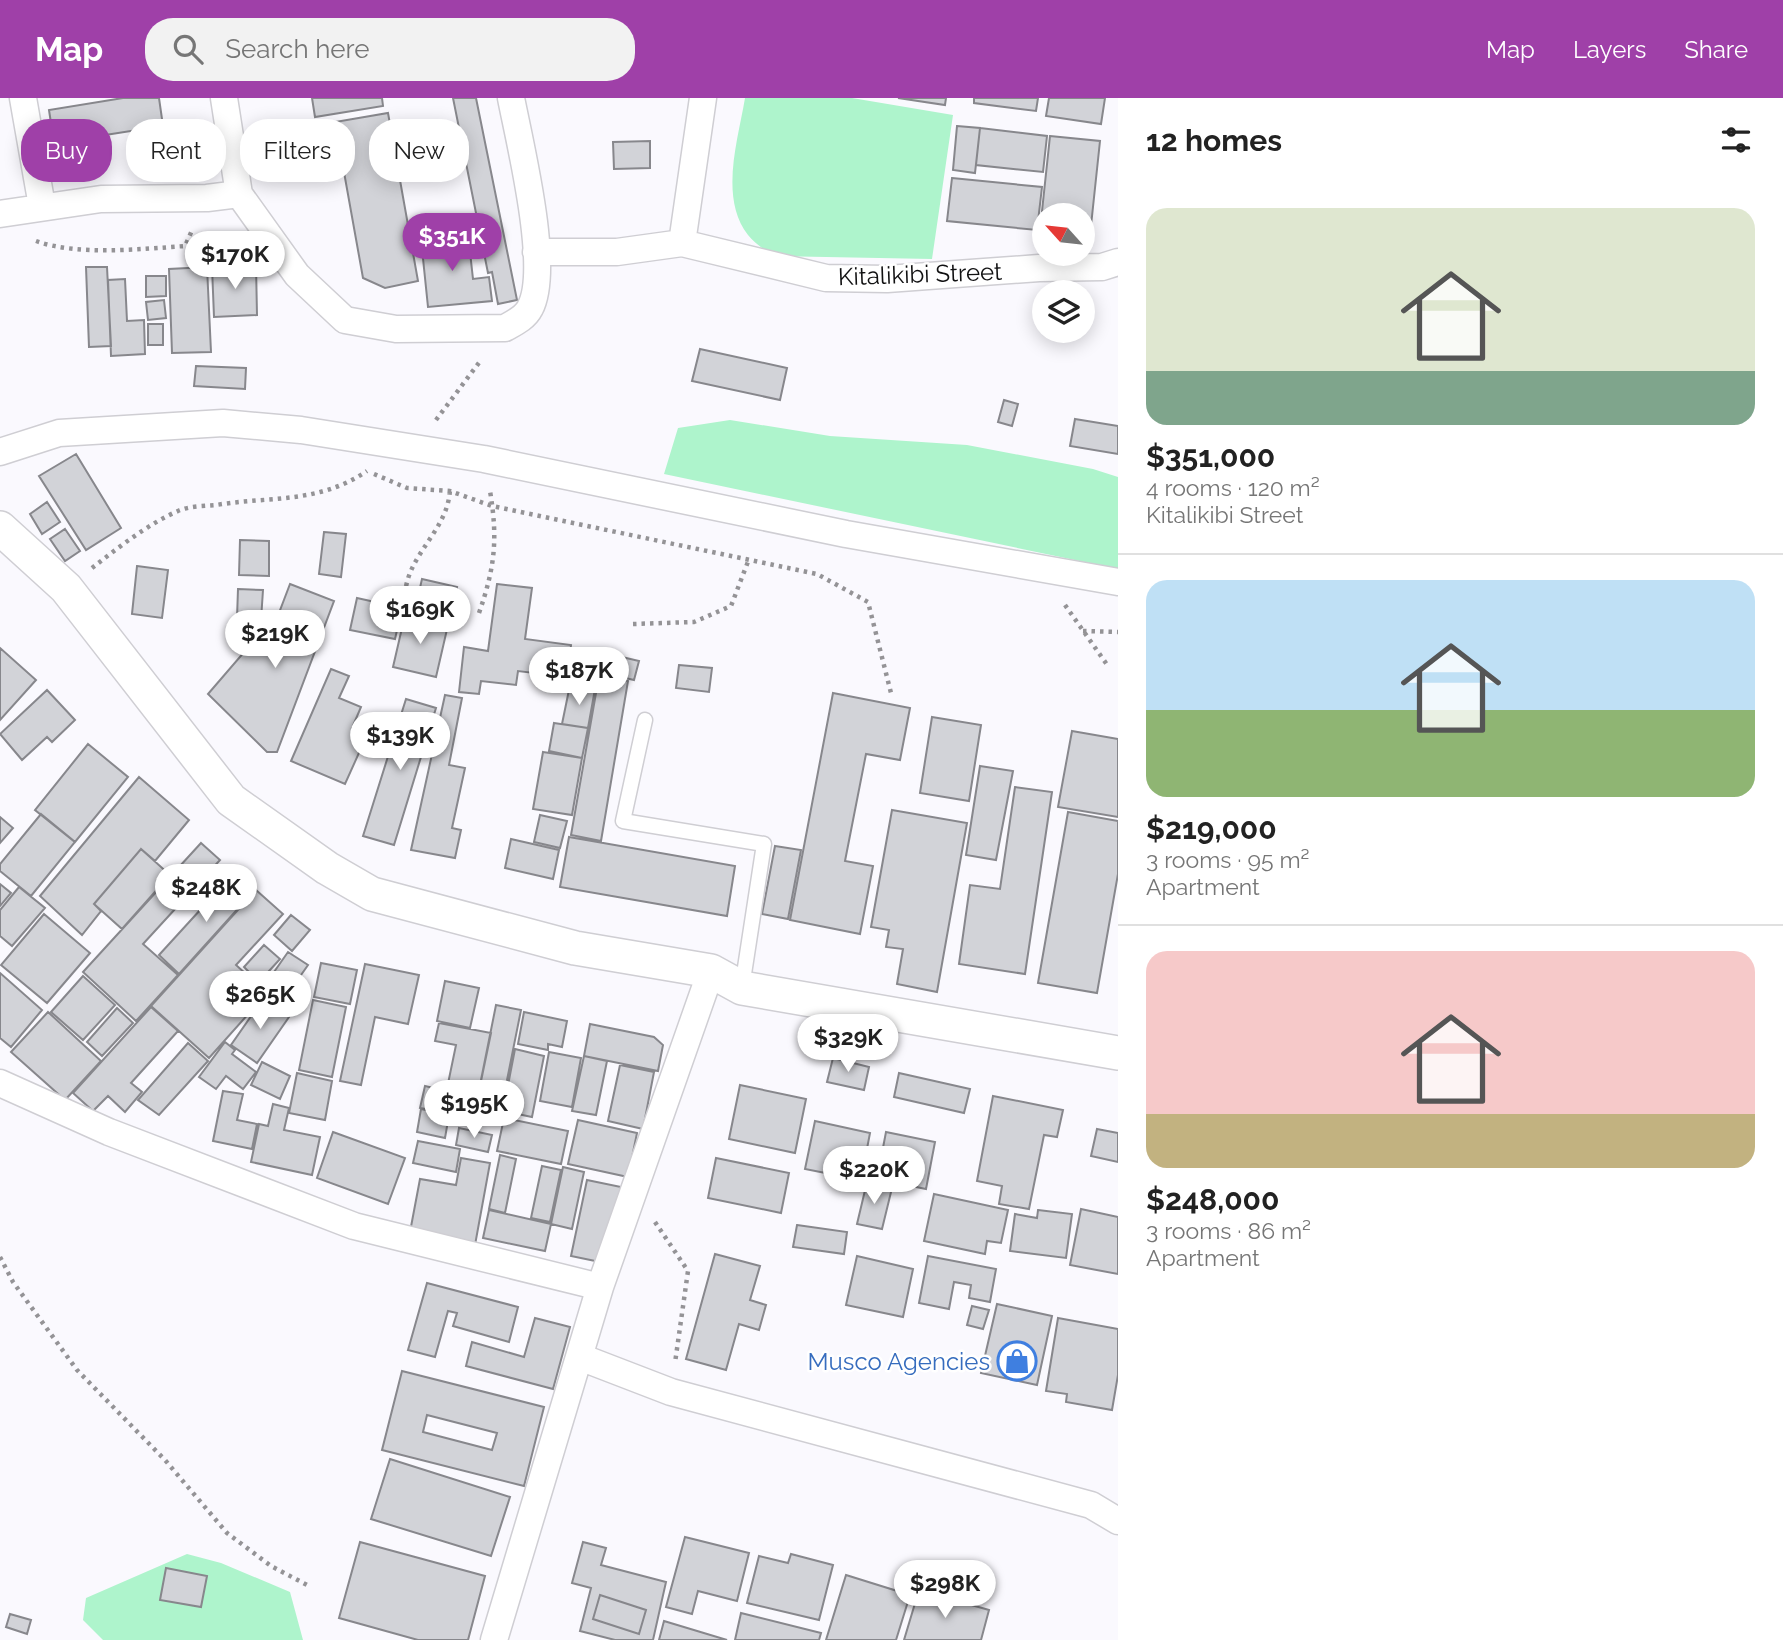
<!DOCTYPE html>
<html lang="en">
<head>
<meta charset="utf-8">
<style>
	body { margin:0; font-family:Raleway,sans-serif; background:#f2f2f2; color:#222; height:100vh; display:flex; flex-direction:column; font-size:26px; white-space:nowrap }
	* { box-sizing:border-box; margin:0 }
	p { font-size:23px; color:#767676 }
	.icon { flex:none; width:38px; height:38px; fill:none; stroke:currentColor; stroke-width:2; stroke-linecap:round; stroke-linejoin:round }
	.map { position:relative; flex:1; overflow:hidden }
	.drawer { display:flex; flex-direction:column; background:#fff; width:665px }
	.drawer>* { flex:none }
	.banner { position:absolute; left:21px; top:21px; width:665px; height:63px; display:flex; gap:14px }
	.needle { width:46px; rotate:297deg }
	.tools { position:absolute; left:1032px; top:105px; display:grid; gap:14px }
	.tools a { display:grid; place-items:center; width:63px; height:63px; border-radius:50%; background:#fff; box-shadow:0 4px 18px #0003; font-size:35px }
	.price { position:absolute; translate:-50% -60px; padding:0 16px; border-radius:24px; background:#fff; color:#222; font-size:23px; line-height:46px; filter:drop-shadow(0 2px 4px #0008) }
	.price::after { content:''; position:absolute; left:50%; top:42px; width:21px; height:16px; margin-left:-10px; background:inherit; clip-path:polygon(0 0,100% 0,50% 100%) }
	.price.active { background:#9f40a8; color:#fff }
	ul { padding:0; list-style:none }
	li { display:grid; align-content:center; gap:14px; height:371px; padding:0 28px }
	li+li { border-top:2px solid #e0e0e0 }
	li span { display:grid; place-items:center; height:217px; border-radius:21px; color:#555 }
	li>.icon { margin-inline-start:auto }
	span .icon { width:126px; height:126px; fill:#fffc; stroke-width:1 }
	li b { font-size:30px }
	h2 { display:flex; justify-content:space-between; align-items:center; height:84px; padding:0 28px; font-size:30px }
	.pill { padding:0 24px; border-radius:28px; background:#fff; box-shadow:0 4px 18px #0003; font-size:24px; line-height:63px }
	.pill.active { background:#9f40a8; color:#fff }
	header { display:flex; align-items:center; gap:42px; box-sizing:border-box; height:98px; padding:0 35px; background:#9f40a8; color:#fff }
	header strong { font-size:33px }
	nav { display:flex; gap:38px; margin-inline-start:auto; font-size:24px }
	.search { width:490px; height:63px; background:#f2f2f2; display:flex; align-items:center; gap:18px; box-sizing:border-box; padding:0 24px; border-radius:28px; color:#767676; font-size:26px }
	main { display:flex; flex:1; min-height:0 }
	.map>svg:first-child { display:block }
	.green { fill:#aef4cc }
	.building { fill:#d2d3d8; stroke:#87878c; stroke-width:2; fill-rule:evenodd }
	.lines { fill:none; stroke-linecap:round; stroke-linejoin:round }
	.service-casing { stroke:#cfced3; stroke-width:17 }
	.minor-casing { stroke:#cfced3; stroke-width:29 }
	.tertiary-casing { stroke:#cfced3; stroke-width:36 }
	.path { stroke:#949396; stroke-width:4.5; stroke-dasharray:3.5 5; stroke-linecap:butt }
	.service { stroke:#fff; stroke-width:14 }
	.minor { stroke:#fff; stroke-width:26 }
	.tertiary { stroke:#fff; stroke-width:33 }
	.labels { text-anchor:middle; dominant-baseline:central; stroke-width:5; stroke-linejoin:round; paint-order:stroke }
	.street-label { font-size:24px; fill:#111112; stroke:#fff }
	.shop-label { font-size:24px; fill:#366cbe; stroke:#fff; text-anchor:end }
</style>
</head>
<body>
<header>
<strong>Map</strong>
<div class="search"><svg class="icon" aria-label="search" viewBox="0 0 24 24"><circle cx="10" cy="10" r="6"/><path d="M15 15l6 6"/></svg>Search here</div>
<nav><a>Map</a><a>Layers</a><a>Share</a></nav>
</header>
<main>
<div class="map">
<svg width="1118" height="1542" viewBox="0 0 1118 1542">
	<rect width="100%" height="100%" fill="#faf9fe"/>
	<path class="green" d="M 745,0 L 852,0 L 953,17 L 932,161 L 773,158 C 765,152 754,145 748,137 C 719,100 738,42 745,0 Z
		M 730,322 L 830,338 L 967,347 L 1093,371 L 1118,379 L 1118,471 L 664,376 L 678,330 Z
		M 187,1456 L 221,1465 L 290,1494 L 303,1542 L 103,1542 L 83,1522 L 86,1500 Z"/>
	<path class="building" d="M 123,0 L 159,0 L 163,28 L 54,45 L 49,12 Z
		M 312,0 L 382,0 L 383,8 L 315,19 Z
		M 453,0 L 476,0 L 517,202 L 498,206 L 492,174 L 488,175 Z
		M 898,0 L 946,0 L 945,7 Z
		M 974,0 L 1038,0 L 1036,13 L 974,5 Z
		M 1049,0 L 1105,0 L 1101,26 L 1046,18 Z
		M 388,15 L 418,183 L 385,190 L 363,180 L 335,24 Z
		M 957,28 L 980,30 L 975,75 L 953,72 Z
		M 980,30 L 1047,38 L 1043,74 L 976,67 Z
		M 1050,38 L 1100,43 L 1090,137 L 1083,137 L 1083,117 L 1045,117 L 1045,133 L 1040,132 Z
		M 650,43 L 650,70 L 614,71 L 613,44 Z
		M 952,80 L 1042,89 L 1037,132 L 947,123 Z
		M 468,136 L 473,181 L 489,179 L 492,203 L 428,209 L 421,141 Z
		M 256,167 L 257,217 L 214,219 L 212,169 Z
		M 86,169 L 107,169 L 111,248 L 89,249 Z
		M 207,169 L 211,254 L 172,255 L 169,171 Z
		M 146,178 L 166,178 L 166,198 L 146,199 Z
		M 125,181 L 127,223 L 144,222 L 145,256 L 111,258 L 108,182 Z
		M 164,202 L 166,220 L 148,222 L 146,204 Z
		M 148,226 L 163,226 L 163,247 L 148,247 Z
		M 700,251 L 787,270 L 780,302 L 692,283 Z
		M 196,268 L 246,270 L 245,291 L 194,288 Z
		M 1004,302 L 1018,306 L 1012,328 L 998,324 Z
		M 1075,321 L 1118,328 L 1118,356 L 1070,348 Z
		M 76,356 L 121,430 L 86,452 L 39,378 Z
		M 47,404 L 60,424 L 42,436 L 30,416 Z
		M 65,431 L 80,453 L 65,463 L 50,441 Z
		M 324,434 L 346,436 L 341,479 L 319,476 Z
		M 240,442 L 269,443 L 269,478 L 239,477 Z
		M 137,468 L 168,472 L 162,520 L 132,516 Z
		M 422,481 L 457,489 L 449,524 L 414,516 Z
		M 290,486 L 334,503 L 277,654 L 267,654 L 208,596 L 251,546 L 266,549 Z
		M 497,486 L 532,490 L 525,541 L 571,547 L 567,579 L 518,573 L 516,587 L 481,583 L 479,596 L 459,594 L 464,549 L 488,553 Z
		M 238,491 L 263,492 L 261,522 L 237,520 Z
		M 357,500 L 402,510 L 395,541 L 350,532 Z
		M 405,517 L 448,527 L 436,579 L 393,569 Z
		M 0,550 L 36,582 L 0,622 Z
		M 605,555 L 639,563 L 634,582 L 600,574 Z
		M 679,567 L 712,570 L 709,594 L 676,590 Z
		M 331,571 L 349,578 L 339,600 L 361,609 L 352,630 L 367,637 L 345,686 L 291,663 Z
		M 599,578 L 628,583 L 601,743 L 571,737 Z
		M 570,587 L 595,591 L 588,630 L 562,626 Z
		M 47,592 L 75,622 L 52,644 L 47,639 L 22,662 L 0,636 Z
		M 833,595 L 910,610 L 900,662 L 866,656 L 845,763 L 873,768 L 860,836 L 790,822 Z
		M 445,597 L 462,600 L 449,667 L 465,670 L 452,730 L 461,732 L 455,760 L 411,752 Z
		M 406,601 L 436,610 L 394,747 L 363,738 Z
		M 932,619 L 981,627 L 969,703 L 920,695 Z
		M 554,625 L 588,630 L 582,660 L 549,653 Z
		M 1072,633 L 1118,641 L 1118,719 L 1058,709 Z
		M 88,646 L 128,679 L 75,744 L 35,712 Z
		M 543,654 L 582,660 L 572,717 L 533,711 Z
		M 980,668 L 1013,673 L 996,762 L 966,757 Z
		M 139,679 L 189,722 L 155,763 L 141,751 L 94,806 L 101,813 L 82,837 L 40,798 Z
		M 1015,689 L 1052,694 L 1025,876 L 959,866 L 970,787 L 1000,791 Z
		M 892,712 L 967,725 L 937,894 L 897,886 L 903,851 L 886,849 L 889,832 L 871,829 Z
		M 1068,714 L 1118,723 L 1118,776 L 1097,895 L 1038,885 Z
		M 41,716 L 75,744 L 31,798 L 0,773 L 0,766 Z
		M 540,717 L 567,723 L 560,750 L 534,744 Z
		M 0,719 L 13,730 L 0,745 Z
		M 569,739 L 735,768 L 727,818 L 560,789 Z
		M 511,741 L 559,752 L 553,781 L 505,770 Z
		M 201,745 L 220,762 L 143,846 L 178,877 L 136,923 L 83,874 Z
		M 775,748 L 801,752 L 788,821 L 762,816 Z
		M 141,751 L 170,777 L 122,831 L 94,806 Z
		M 233,776 L 253,794 L 179,876 L 159,857 Z
		M 0,786 L 11,795 L 0,808 Z
		M 19,789 L 45,810 L 12,848 L 0,838 L 0,812 Z
		M 256,792 L 283,816 L 236,867 L 267,895 L 209,960 L 151,908 Z
		M 44,816 L 90,855 L 47,905 L 1,867 Z
		M 291,817 L 310,832 L 292,853 L 274,837 Z
		M 264,847 L 280,861 L 259,884 L 244,869 Z
		M 288,854 L 308,867 L 287,897 L 267,884 Z
		M 321,865 L 357,872 L 350,906 L 314,899 Z
		M 365,866 L 419,877 L 408,926 L 375,919 L 361,987 L 340,983 Z
		M 0,875 L 42,912 L 11,949 L 0,940 Z
		M 83,878 L 115,907 L 83,942 L 51,914 Z
		M 445,883 L 479,890 L 470,930 L 437,923 Z
		M 263,901 L 289,919 L 257,965 L 231,947 Z
		M 313,902 L 346,909 L 332,979 L 299,972 Z
		M 496,907 L 521,912 L 500,1017 L 475,1012 Z
		M 151,909 L 178,933 L 131,985 L 142,994 L 125,1014 L 108,998 L 93,1013 L 73,995 Z
		M 117,910 L 133,925 L 102,958 L 87,944 Z
		M 48,914 L 101,963 L 65,1002 L 11,954 Z
		M 524,914 L 567,923 L 562,949 L 548,946 L 548,952 L 518,946 Z
		M 439,925 L 491,935 L 475,1012 L 444,1005 L 456,947 L 435,943 Z
		M 590,926 L 654,939 L 663,947 L 658,973 L 584,958 Z
		M 225,944 L 235,952 L 232,956 L 256,974 L 243,991 L 226,978 L 216,991 L 199,979 Z
		M 188,945 L 208,963 L 159,1017 L 138,1002 Z
		M 515,951 L 544,958 L 532,1019 L 503,1013 Z
		M 549,954 L 581,960 L 572,1009 L 540,1003 Z
		M 584,958 L 607,963 L 596,1017 L 572,1013 Z
		M 833,960 L 869,969 L 864,992 L 827,984 Z
		M 262,964 L 290,978 L 280,1001 L 251,987 Z
		M 620,967 L 654,974 L 643,1031 L 608,1023 Z
		M 297,975 L 332,983 L 325,1022 L 289,1015 Z
		M 899,975 L 970,991 L 964,1015 L 894,999 Z
		M 740,987 L 806,1001 L 795,1055 L 729,1041 Z
		M 425,988 L 442,992 L 437,1013 L 420,1010 Z
		M 223,993 L 243,996 L 237,1022 L 257,1026 L 252,1051 L 213,1043 Z
		M 993,998 L 1063,1012 L 1057,1039 L 1044,1037 L 1029,1111 L 999,1106 L 1002,1088 L 977,1083 Z
		M 273,1006 L 289,1010 L 284,1032 L 320,1039 L 312,1077 L 251,1064 L 259,1026 L 268,1028 Z
		M 421,1011 L 449,1017 L 445,1040 L 417,1034 Z
		M 504,1020 L 568,1033 L 561,1066 L 497,1053 Z
		M 578,1022 L 637,1035 L 628,1079 L 568,1066 Z
		M 815,1023 L 870,1035 L 861,1082 L 805,1071 Z
		M 459,1030 L 492,1037 L 488,1054 L 456,1047 Z
		M 1097,1031 L 1118,1035 L 1118,1064 L 1091,1058 Z
		M 333,1034 L 405,1060 L 388,1106 L 317,1080 Z
		M 886,1034 L 935,1044 L 926,1091 L 877,1081 Z
		M 418,1043 L 460,1051 L 456,1074 L 413,1065 Z
		M 500,1057 L 516,1061 L 505,1115 L 489,1111 Z
		M 461,1060 L 490,1065 L 475,1147 L 410,1134 L 420,1081 L 456,1087 Z
		M 716,1060 L 789,1075 L 781,1115 L 708,1100 Z
		M 542,1068 L 561,1072 L 550,1124 L 531,1120 Z
		M 563,1069 L 584,1074 L 572,1131 L 551,1126 Z
		M 587,1082 L 621,1089 L 605,1165 L 571,1158 Z
		M 867,1084 L 892,1090 L 882,1131 L 857,1126 Z
		M 934,1096 L 1008,1112 L 1001,1145 L 987,1143 L 985,1156 L 924,1143 Z
		M 1081,1111 L 1118,1119 L 1118,1176 L 1070,1167 Z
		M 489,1112 L 551,1126 L 545,1153 L 483,1140 Z
		M 1038,1112 L 1072,1116 L 1066,1160 L 1010,1153 L 1015,1116 L 1037,1120 Z
		M 797,1127 L 847,1134 L 844,1156 L 793,1149 Z
		M 715,1156 L 760,1168 L 750,1202 L 766,1207 L 759,1232 L 739,1226 L 726,1272 L 686,1261 Z
		M 857,1158 L 913,1171 L 903,1219 L 846,1207 Z
		M 928,1158 L 996,1171 L 990,1204 L 969,1200 L 971,1187 L 954,1184 L 949,1211 L 919,1205 Z
		M 427,1185 L 518,1209 L 509,1244 L 453,1228 L 457,1215 L 448,1213 L 435,1259 L 408,1252 Z
		M 997,1206 L 1052,1218 L 1037,1287 L 981,1275 Z
		M 972,1208 L 989,1212 L 983,1231 L 967,1227 Z
		M 535,1220 L 570,1229 L 553,1291 L 466,1268 L 472,1244 L 524,1259 Z
		M 1058,1220 L 1118,1231 L 1118,1277 L 1112,1312 L 1066,1304 L 1067,1296 L 1046,1293 Z
		M 402,1273 L 544,1309 L 524,1388 L 382,1352 ZM 427,1317 L 497,1335 L 492,1352 L 423,1334 Z
		M 390,1361 L 510,1399 L 491,1458 L 371,1421 Z
		M 685,1439 L 749,1455 L 737,1503 L 698,1493 L 692,1516 L 666,1509 Z
		M 360,1444 L 485,1478 L 468,1542 L 418,1542 L 339,1520 Z
		M 583,1444 L 606,1450 L 601,1467 L 666,1484 L 653,1542 L 615,1542 L 580,1533 L 591,1490 L 572,1485 ZM 600,1497 L 646,1512 L 639,1536 L 593,1521 Z
		M 791,1456 L 833,1467 L 819,1522 L 747,1505 L 759,1458 L 788,1465 Z
		M 166,1470 L 207,1478 L 201,1509 L 160,1502 Z
		M 846,1477 L 910,1497 L 896,1542 L 826,1542 Z
		M 919,1492 L 989,1512 L 981,1542 L 904,1542 Z
		M 600,1497 L 646,1512 L 639,1536 L 593,1521 Z
		M 741,1515 L 821,1535 L 819,1542 L 735,1542 Z
		M 10,1516 L 31,1522 L 27,1536 L 6,1529 Z
		M 664,1523 L 727,1542 L 659,1542 Z"/>
	<g class="lines">
		<g class="service-casing">
			<path id="service" d="M 645,622 L 623,723 L 764,746 L 742,889"/>
		</g>
		<g class="minor-casing">
			<path id="minor" d="M 23,0 L 42,108
				M 224,0 L 239,96 L 297,177 L 345,222 L 396,231 L 505,230 C 514,225 525,220 530,210 C 551,171 520,46 511,0
				M 0,116 L 101,101 L 207,100 L 239,96
				M 682,145 L 703,0
				M 536,154 L 617,154 L 682,145 L 826,180 L 887,181 L 1039,170 L 1102,169 L 1118,164
				M 0,354 L 59,335 L 223,325 L 301,332 L 484,361 L 846,436 L 1118,484
				M 0,985 L 109,1034 L 354,1128 L 600,1189
				M 580,1259 L 671,1294 L 1091,1407 L 1118,1423
				M 494,1542 L 600,1189 L 711,873"/>
		</g>
		<g class="tertiary-casing">
			<path id="tertiary" d="M 0,430 L 66,490 L 231,702 L 327,770 L 372,796 L 575,850 L 711,873 L 742,890 L 1118,955"/>
		</g>
		<path class="path" d="M 175,69 L 200,43
			M 36,143 C 77,158 141,151 185,148 L 193,130
			M 436,322 L 481,262
			M 374,376 L 407,390 L 450,393 L 492,408 L 817,476 L 868,504 L 891,595
			M 92,470 C 119,449 148,426 178,413 C 189,408 204,408 216,407 C 271,398 318,406 367,373
			M 405,505 C 402,458 449,435 450,390
			M 1065,507 L 1108,568
			M 479,515 C 495,469 498,441 490,393
			M 633,526 L 694,524 L 731,508 L 749,461
			M 1083,533 L 1118,534
			M 655,1124 L 688,1173 L 675,1265
			M 0,1159 L 13,1184 L 77,1272 L 165,1362 L 227,1435 L 271,1468 L 309,1488"/>
		<use href="#service" class="service"/>
		<use href="#minor" class="minor"/>
		<use href="#tertiary" class="tertiary"/>
	</g>
	<defs>
		<g id="shop-ring" transform="scale(2.0125)"><circle r="9.5" fill="#fff" stroke="#3f7fe0" stroke-width="1.5"/><path d="M-5-2.5h2.3a2.7 3.5 0 0 1 5.4 0H5L5.5 6h-11ZM-1.5-2.5h3a1.5 2.3 0 0 0-3 0Z" fill="#3f7fe0"/></g>
	</defs>
	<g fill-rule="evenodd">
		<use href="#shop-ring" x="1017" y="1263"/>
	</g>
	<g class="labels">
		<g class="street-label">
			<text transform="translate(920 176) rotate(-2)">Kitalikibi Street</text>
		</g>
		<g class="shop-label">
			<text x="990" y="1263">Musco Agencies</text>
		</g>
	</g>
</svg>
<div class="tools">
<a><svg class="needle" viewBox="-14 -14 28 28"><path d="M0-13l5 13h-10z" fill="#e53935"/><path d="M0 13l5-13h-10z" fill="#767676"/></svg></a>
<a><svg class="icon" aria-label="layers" viewBox="0 0 24 24"><path d="M12 4l9 5-9 5-9-5zM3 14l9 5 9-5"/></svg></a>
</div>
<b class="price active" style="left:452px;top:175px">$351K</b>
<b class="price" style="left:235px;top:193px">$170K</b>
<b class="price" style="left:420px;top:548px">$169K</b>
<b class="price" style="left:275px;top:572px">$219K</b>
<b class="price" style="left:579px;top:609px">$187K</b>
<b class="price" style="left:400px;top:674px">$139K</b>
<b class="price" style="left:206px;top:826px">$248K</b>
<b class="price" style="left:260px;top:933px">$265K</b>
<b class="price" style="left:848px;top:976px">$329K</b>
<b class="price" style="left:474px;top:1042px">$195K</b>
<b class="price" style="left:874px;top:1108px">$220K</b>
<b class="price" style="left:945px;top:1522px">$298K</b>
<div class="banner">
<a class="pill active">Buy</a>
<a class="pill">Rent</a>
<a class="pill">Filters</a>
<a class="pill">New</a>
</div>
</div>
<section class="drawer">
<h2>12 homes<svg class="icon" aria-label="filters" viewBox="0 0 24 24"><path d="M4 7h16M4 17h16"/><circle cx="9" cy="7" r="2"/><circle cx="15" cy="17" r="2"/></svg></h2>
<ul>
<li><span style="background:linear-gradient(#dfe7d0 75%,#7fa58c 0)"><svg class="icon" aria-label="home" viewBox="0 0 24 24"><path d="M3 11l9-7 9 7M6 9v11h12V9"/></svg></span><div><b>$351,000</b><p>4 rooms · 120 m²</p><p>Kitalikibi Street</p></div></li>
<li><span style="background:linear-gradient(#bfe0f5 60%,#8fb573 0)"><svg class="icon" aria-label="home" viewBox="0 0 24 24"><path d="M3 11l9-7 9 7M6 9v11h12V9"/></svg></span><div><b>$219,000</b><p>3 rooms · 95 m²</p><p>Apartment</p></div></li>
<li><span style="background:linear-gradient(#f6c9c9 75%,#c2b280 0)"><svg class="icon" aria-label="home" viewBox="0 0 24 24"><path d="M3 11l9-7 9 7M6 9v11h12V9"/></svg></span><div><b>$248,000</b><p>3 rooms · 86 m²</p><p>Apartment</p></div></li>
</ul>
</section>
</main>
</body>
</html>
